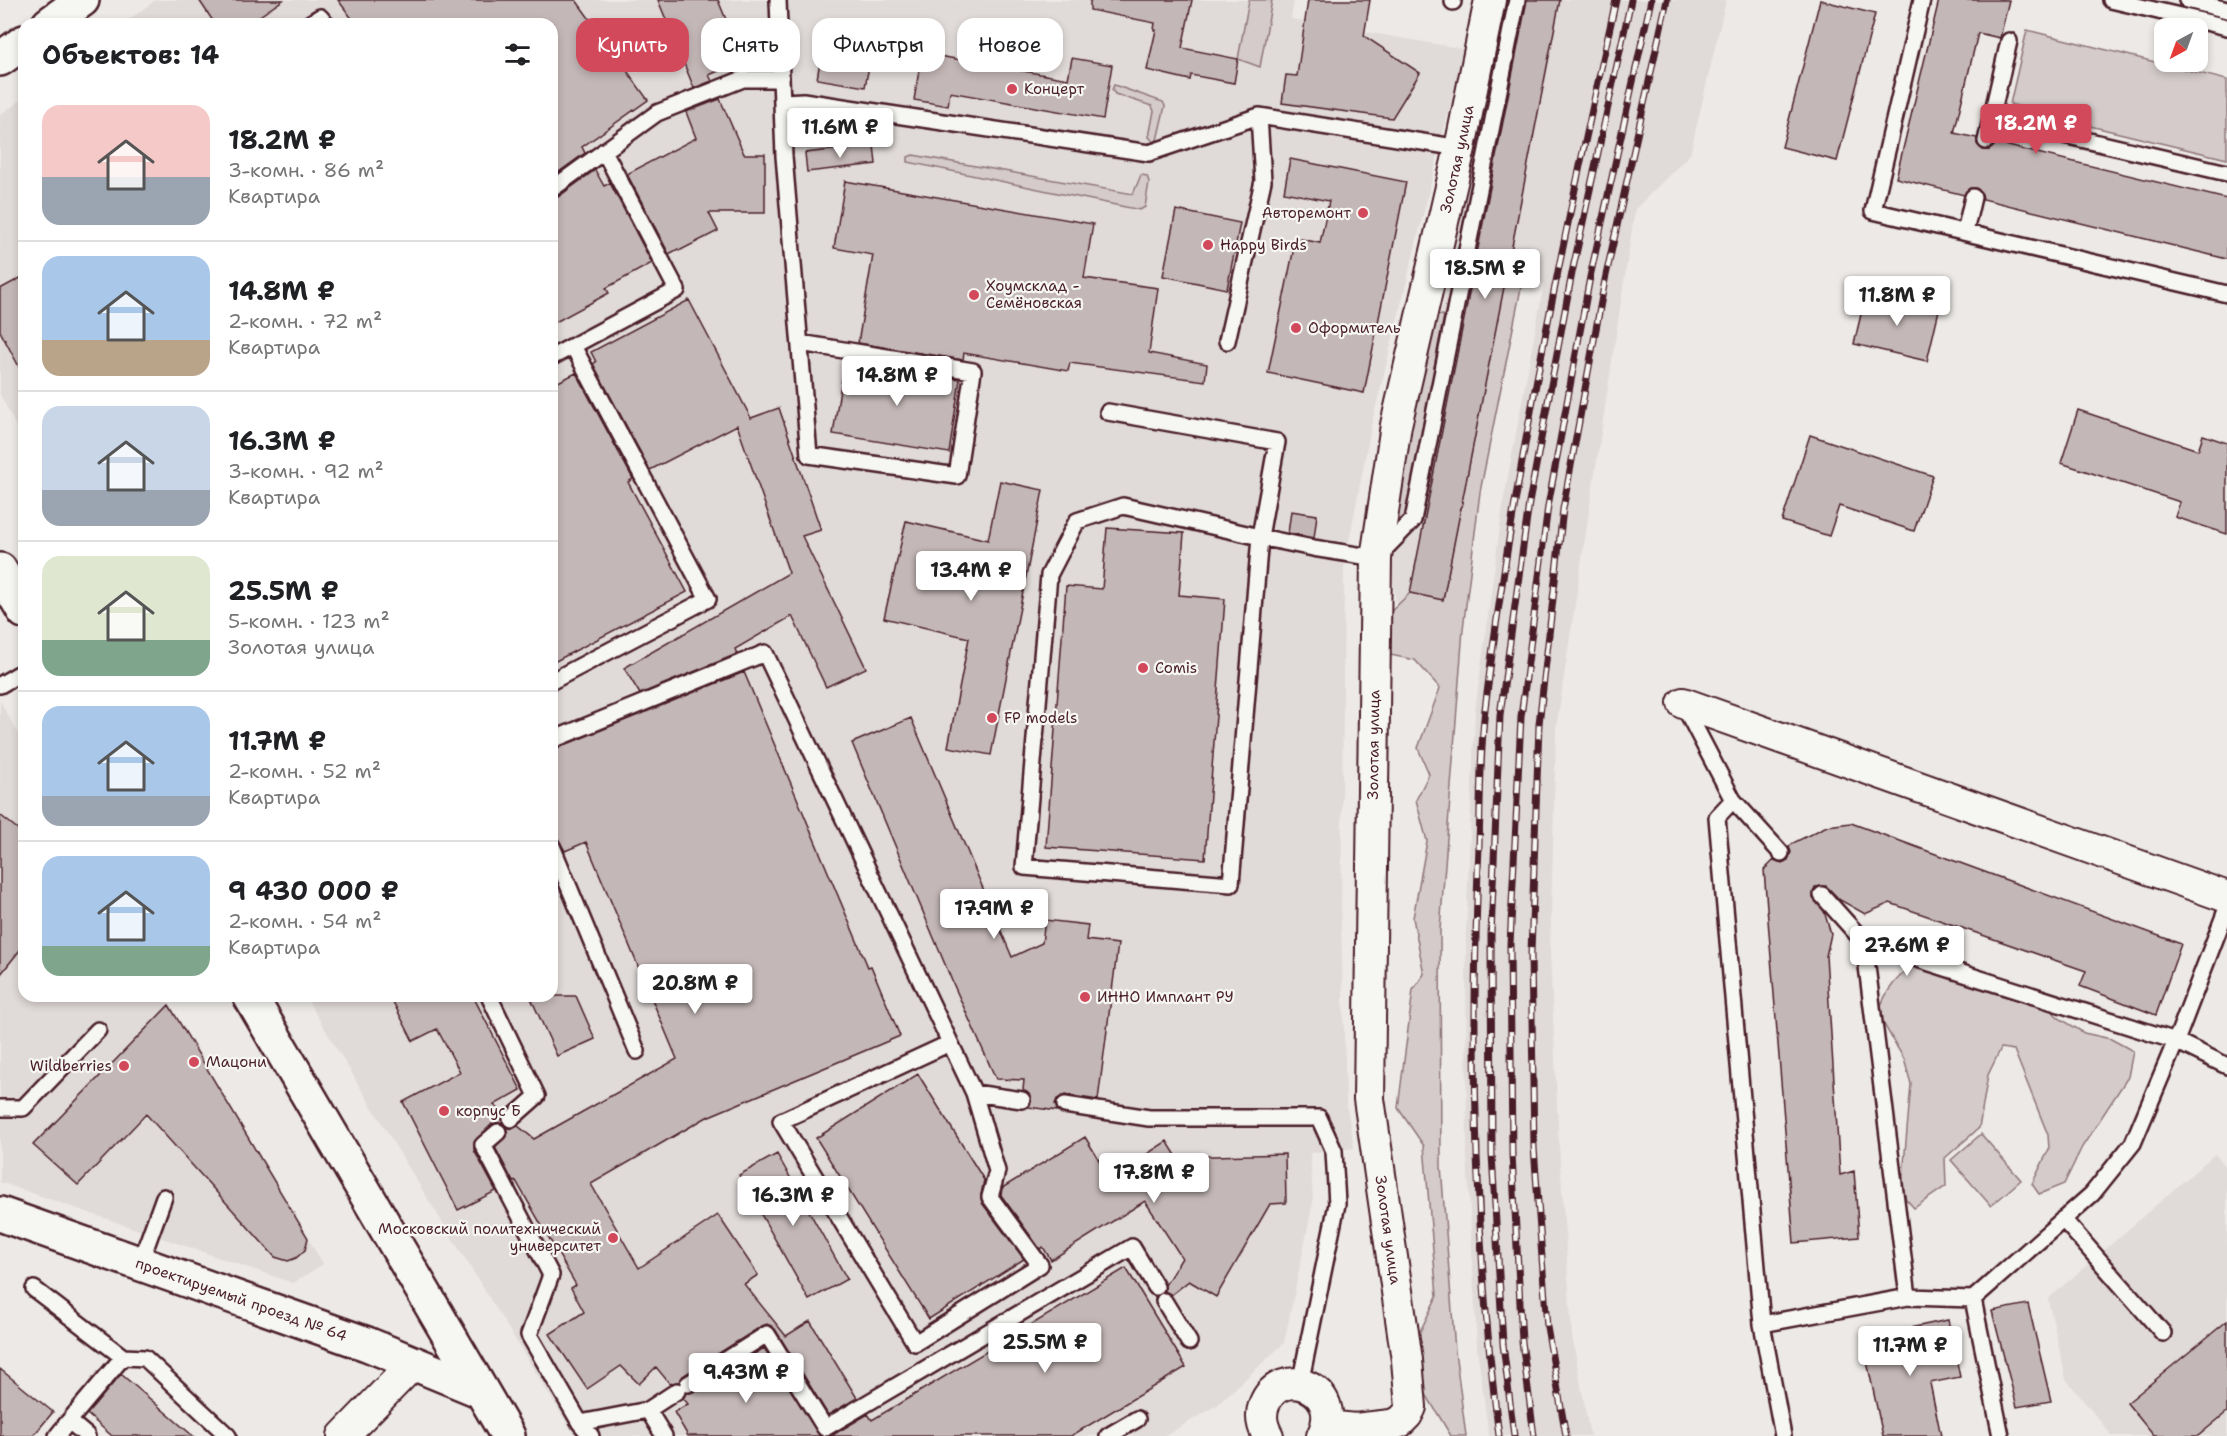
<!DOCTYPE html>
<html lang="ru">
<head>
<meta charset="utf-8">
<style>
	body { margin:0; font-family:"Shantell Sans",sans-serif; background:#f2f2f2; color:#202124; height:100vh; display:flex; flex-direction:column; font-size:22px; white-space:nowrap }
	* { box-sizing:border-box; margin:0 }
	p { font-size:20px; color:#757577 }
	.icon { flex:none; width:33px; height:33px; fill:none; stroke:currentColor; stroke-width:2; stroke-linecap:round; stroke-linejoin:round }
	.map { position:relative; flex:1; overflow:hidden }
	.sheet { position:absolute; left:18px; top:18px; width:540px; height:984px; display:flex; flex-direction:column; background:#fff; border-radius:18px; box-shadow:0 3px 9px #0003 }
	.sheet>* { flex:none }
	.hud { position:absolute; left:576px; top:18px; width:570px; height:54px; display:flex; gap:12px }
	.needle { width:39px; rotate:221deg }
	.tools { position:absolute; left:2154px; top:18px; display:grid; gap:12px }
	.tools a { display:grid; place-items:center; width:54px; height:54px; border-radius:12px; background:#fff; box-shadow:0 3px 9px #0003; font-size:30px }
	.price { position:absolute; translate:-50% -51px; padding:0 14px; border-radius:6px; background:#fff; color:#222; font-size:20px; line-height:39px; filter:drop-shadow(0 2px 3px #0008) }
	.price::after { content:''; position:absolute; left:50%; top:36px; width:18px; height:14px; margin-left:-9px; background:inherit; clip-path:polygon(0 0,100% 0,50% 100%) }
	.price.on { background:#d1495b; color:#fff }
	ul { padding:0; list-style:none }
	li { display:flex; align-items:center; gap:18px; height:150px; padding:0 24px }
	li+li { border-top:2px solid #e0e0e0 }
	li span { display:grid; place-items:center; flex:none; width:168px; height:120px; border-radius:18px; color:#555 }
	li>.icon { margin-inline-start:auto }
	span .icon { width:72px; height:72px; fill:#fffc; stroke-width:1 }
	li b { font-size:26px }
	h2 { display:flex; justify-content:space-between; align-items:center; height:72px; padding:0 24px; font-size:26px }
	.tag { padding:0 21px; border-radius:18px; background:#fff; box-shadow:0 3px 9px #0003; font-size:21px; line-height:54px }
	.tag.on { background:#d1495b; color:#fff }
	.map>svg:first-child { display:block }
	.built { fill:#e0dad8 }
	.green { fill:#d4cbca; stroke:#8f757a; stroke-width:1.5 }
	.building { fill:#c4b7b7; stroke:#4a1f2b; stroke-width:1.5 }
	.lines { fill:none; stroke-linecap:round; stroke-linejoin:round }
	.lane-casing { stroke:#4a1f2b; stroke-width:20 }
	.street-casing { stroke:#4a1f2b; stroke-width:34 }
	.secondary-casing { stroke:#4a1f2b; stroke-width:38 }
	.lane { stroke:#f6f6f2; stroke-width:15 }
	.street { stroke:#f6f6f2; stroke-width:30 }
	.secondary { stroke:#f6f6f2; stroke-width:33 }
	.rail-casing { stroke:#4a1f2b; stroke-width:7 }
	.rail { stroke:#f6f6f2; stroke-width:4.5; stroke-dasharray:14; stroke-linecap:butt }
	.poi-dot { fill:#d1495b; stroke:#f6f6f2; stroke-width:2 }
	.labels { text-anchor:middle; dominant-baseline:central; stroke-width:4.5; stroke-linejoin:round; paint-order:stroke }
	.poi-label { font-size:15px; fill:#4a1f2b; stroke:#f6f6f2; text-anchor:start }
	.street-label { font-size:15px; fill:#4a1f2b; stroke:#f6f6f2 }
</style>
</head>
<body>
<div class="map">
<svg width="2227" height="1436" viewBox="0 0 2227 1436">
	<rect width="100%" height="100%" fill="#ece9e6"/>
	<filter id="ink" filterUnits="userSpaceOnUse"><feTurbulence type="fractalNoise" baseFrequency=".0167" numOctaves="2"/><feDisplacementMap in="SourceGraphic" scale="12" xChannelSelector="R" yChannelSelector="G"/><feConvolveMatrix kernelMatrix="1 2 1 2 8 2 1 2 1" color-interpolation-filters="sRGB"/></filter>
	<g filter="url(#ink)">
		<path class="built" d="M 156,0 L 1294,0 L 1291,19 L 1464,49 L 1372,422 L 1344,567 L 1341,925 L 1346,1102 L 1354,1148 L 1310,1153 L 1313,1202 L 1284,1343 L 1217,1405 L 1165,1436 L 575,1436 L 412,1173 L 305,996 L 552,996 L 552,24 L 123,24 Z
			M 1506,0 L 1726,0 L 1690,154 L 1635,209 L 1556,729 L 1550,953 L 1559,1147 L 1572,1336 L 1590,1436 L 1489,1436 L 1477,1346 L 1467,1154 L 1466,935 L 1475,712 L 1504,498 L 1544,284 L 1523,278 L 1480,492 L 1463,629 L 1398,616 L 1390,558 Z
			M 24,98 L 24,442 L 0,394 L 0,115 Z
			M 0,701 L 24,744 L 24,996 L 164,996 L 323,1264 L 293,1283 L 0,1182 Z
			M 2215,1154 L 2227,1168 L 2227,1436 L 2112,1436 L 2066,1379 L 2048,1299 Z"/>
		<path class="green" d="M 1249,0 L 1272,0 L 1260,67 L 1238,59 Z
			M 2027,30 L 2227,80 L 2227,159 L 2094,127 L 2010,104 Z
			M 1114,85 L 1163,102 L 1165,106 L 1157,140 L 1154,142 L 1149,137 L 1154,111 L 1152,106 L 1115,94 L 1112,90 Z
			M 913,155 L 1133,194 L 1141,175 L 1147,176 L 1149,182 L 1145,207 L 1140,210 L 908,162 L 908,157 Z
			M 1508,264 L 1523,278 L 1480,492 L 1463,629 L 1440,930 L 1441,1166 L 1455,1351 L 1466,1436 L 1451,1436 L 1421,1386 L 1418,1336 L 1437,1296 L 1424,1146 L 1398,1108 L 1413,990 L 1424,974 L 1413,918 L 1427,841 L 1416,800 L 1429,774 L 1418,748 L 1440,688 L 1415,660 L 1385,654 L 1383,619 L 1410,593 L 1443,599 Z
			M 1444,315 L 1434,368 L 1440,379 L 1405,517 L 1386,531 L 1433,316 Z
			M 1920,964 L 2039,999 L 2059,1018 L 2084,1033 L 2111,1039 L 2133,1051 L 2128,1077 L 2082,1147 L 2064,1184 L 2039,1194 L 2032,1184 L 2049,1149 L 2048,1135 L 2014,1050 L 2001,1048 L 1988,1075 L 1979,1128 L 1945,1158 L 1946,1186 L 1914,1208 L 1906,1199 L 1902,1187 L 1911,1084 L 1904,1059 L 1878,1014 C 1884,993 1899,971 1920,964 Z
			M 1981,1134 L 2021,1180 L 1991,1206 L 1951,1160 Z"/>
		<path class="building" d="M 199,0 L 283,0 L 248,24 L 215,24 Z
			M 338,0 L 576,0 L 648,100 L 582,147 L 585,153 L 552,177 L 552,24 L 356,24 Z
			M 658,0 L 718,0 L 743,61 L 709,75 L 712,81 L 694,88 Z
			M 1090,0 L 1192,0 L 1182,48 L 1238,59 L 1234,83 L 1191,75 L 1190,80 L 1147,70 L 1156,30 L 1154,30 L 1155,23 L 1090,10 Z
			M 1308,0 L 1370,0 L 1364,36 L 1420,73 L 1392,118 L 1282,103 L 1286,75 L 1297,76 Z
			M 1527,0 L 1560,0 L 1443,600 L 1410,593 Z
			M 1820,0 L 1875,14 L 1837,161 L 1782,147 Z
			M 1939,0 L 2009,0 L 2000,38 L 1978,33 L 1954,133 L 1977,138 L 1977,144 L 1983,150 L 1989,150 L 1996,143 L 2227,199 L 2227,259 L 1983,199 L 1982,194 L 1976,188 L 1970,188 L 1964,195 L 1896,178 Z
			M 825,32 L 874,40 L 865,87 L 817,79 Z
			M 922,53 L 1068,79 L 1072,58 L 1112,65 L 1103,119 L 950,92 L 948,106 L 914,100 Z
			M 720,99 L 744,154 L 765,154 L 765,213 L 709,213 L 718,231 L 679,251 L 678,249 L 669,254 L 627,174 L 696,138 L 686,112 Z
			M 874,145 L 876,164 L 807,172 L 805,153 Z
			M 1290,159 L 1406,182 L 1364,393 L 1268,373 L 1296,238 L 1320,243 L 1329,201 L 1284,192 Z
			M 595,170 L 604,186 L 610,183 L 652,263 L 606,288 L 609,293 L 552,324 L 552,199 L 558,197 Z
			M 845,181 L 1093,224 L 1084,278 L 1158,288 L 1149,353 L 1207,364 L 1205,381 L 1070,363 L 1068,371 L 964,353 L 963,360 L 858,343 L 873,255 L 834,248 Z
			M 1176,210 L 1240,223 L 1227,289 L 1163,276 Z
			M 24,276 L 24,376 L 0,331 L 0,289 Z
			M 1866,293 L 1939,310 L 1927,361 L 1854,344 Z
			M 689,300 L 751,418 L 779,408 L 821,530 L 802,536 L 866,668 L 826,687 L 792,616 L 735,649 L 737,654 L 640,694 L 624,668 L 789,573 L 737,425 L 650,470 L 593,364 L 596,362 L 591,352 Z
			M 855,362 L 960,379 L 949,453 L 833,434 L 843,371 L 853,372 Z
			M 576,373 L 633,479 L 628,482 L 687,592 L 552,663 L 552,385 Z
			M 2078,410 L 2198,450 L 2203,435 L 2227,443 L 2227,534 L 2175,517 L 2180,502 L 2061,463 Z
			M 1810,435 L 1933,476 L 1914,531 L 1839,506 L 1829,536 L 1782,521 Z
			M 1000,481 L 1043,490 L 991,755 L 948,747 L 969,638 L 884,618 L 906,521 L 988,540 Z
			M 1291,511 L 1317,515 L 1314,538 L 1288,533 Z
			M 1107,528 L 1184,533 L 1179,595 L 1225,599 L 1205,859 L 1046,847 L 1066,586 L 1102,589 Z
			M 744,672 L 868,967 L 871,966 L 900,1036 L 707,1117 L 591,1184 L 639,1268 L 718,1215 L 758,1275 L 744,1284 L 786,1336 L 810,1321 L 857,1398 L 828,1415 L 775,1329 L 767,1324 L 762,1326 L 683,1376 L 679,1382 L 670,1384 L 656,1367 L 639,1384 L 621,1366 L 587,1389 L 550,1334 L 584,1312 L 571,1288 L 576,1285 L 516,1181 L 513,1182 L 495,1147 L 507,1136 L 506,1127 L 512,1129 L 518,1126 L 534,1139 L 677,1059 L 586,842 L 565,851 L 558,839 L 552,836 L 552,750 Z
			M 911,718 L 1012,957 L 1042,943 L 1045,920 L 1088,925 L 1086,940 L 1118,944 L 1098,1100 L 1066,1095 L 1057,1099 L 1055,1104 L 1058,1111 L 1028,1107 L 1031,1102 L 1031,1097 L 1023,1090 L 1024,1080 L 996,1079 L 952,981 L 852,743 Z
			M 0,815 L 24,834 L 24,945 L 0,975 Z
			M 1851,823 L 2181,944 L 2156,1015 L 2080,986 L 2086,971 L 1890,903 L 1865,914 L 1840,900 L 1826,886 L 1815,887 L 1813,898 L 1824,911 L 1831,934 L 1826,956 L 1840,1175 L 1854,1171 L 1859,1237 L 1794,1243 L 1764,870 L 1774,860 L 1782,863 L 1788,860 L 1791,852 L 1789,847 L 1793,843 L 1827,826 Z
			M 390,996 L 473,996 L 521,1090 L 494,1105 L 504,1113 L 502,1116 L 503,1124 L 497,1122 L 492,1124 L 474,1142 L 474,1150 L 496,1191 L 458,1210 L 403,1102 L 460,1072 L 437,1029 L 413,1041 Z
			M 530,996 L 576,996 L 595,1039 L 557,1056 Z
			M 169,1005 L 308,1238 L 305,1250 L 296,1258 L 288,1261 L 275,1257 L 146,1114 L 78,1185 L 33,1145 Z
			M 918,1074 L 984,1180 L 981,1195 L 982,1203 L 1024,1259 L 929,1319 L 816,1138 Z
			M 1085,1137 L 1110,1178 L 1167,1141 L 1177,1157 L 1285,1154 L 1286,1203 L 1270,1204 L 1216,1297 L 1189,1281 L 1171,1295 L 1165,1291 L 1165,1285 L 1182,1258 L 1145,1201 L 1051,1260 L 1043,1247 L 1040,1249 L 1001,1195 L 1002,1188 Z
			M 777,1154 L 847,1279 L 809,1300 L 739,1175 Z
			M 1126,1268 L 1186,1367 L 1071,1436 L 831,1436 L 868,1414 L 872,1420 Z
			M 2028,1304 L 2051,1401 L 2017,1407 L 1992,1311 Z
			M 1948,1320 L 1960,1377 L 1930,1383 L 1941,1436 L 1883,1436 L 1862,1338 Z
			M 2227,1321 L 2227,1412 L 2198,1436 L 2154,1436 L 2127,1403 Z
			M 764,1348 L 820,1436 L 688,1436 L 674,1412 L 688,1404 L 683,1398 L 686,1393 L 693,1392 Z
			M 0,1369 L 53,1412 L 33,1436 L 0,1436 Z
			M 121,1374 L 193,1436 L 112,1436 L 87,1414 Z"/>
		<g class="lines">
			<g class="lane-casing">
				<path id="lane" d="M 778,0 L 784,156 L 809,455 L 957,476 L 973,371 L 800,343
					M 1922,0 L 1873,211 L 2227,294
					M 2111,0 L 2227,27
					M 2187,0 L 2227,10
					M 1453,2 L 1453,0
					M 309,24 L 320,17 L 326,24
					M 783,102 L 803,101 L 1149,153 L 1259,116 L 1460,148
					M 1991,118 L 2227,173
					M 1986,141 L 2009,41
					M 552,189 L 657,113 L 743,79 L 781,79
					M 1965,232 L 1973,197
					M 1227,341 L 1263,181 L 1259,116
					M 552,357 L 677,290 L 604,151
					M 1108,412 L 1277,442 L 1260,537 L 1313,548 L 1376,558 L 1413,520 L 1517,0
					M 1123,506 L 1260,537 L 1231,884 L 1024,867 L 1049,575 L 1077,521 Z
					M 552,681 L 708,599 L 573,346
					M 0,685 L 24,671
					M 1683,704 L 1733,800 L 1781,853
					M 552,740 L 765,653 L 974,1093 L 997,1171 L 990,1197 L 1040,1265 L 915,1343 L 781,1121 L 950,1043
					M 1733,800 L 1717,817 L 1762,1324 L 1783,1436
					M 552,846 L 637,1051
					M 1822,895 L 1864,942 L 2176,1041 L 2227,1066
					M 1864,942 L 1908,1297
					M 489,996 L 537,1096 L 511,1119
					M 974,1093 L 1022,1100
					M 1065,1105 L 1149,1118 L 1319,1118 L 1334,1151 L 1337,1204 L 1300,1384
					M 0,1108 L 23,1108 L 98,1030
					M 498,1132 L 483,1145 L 551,1275 L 529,1335 L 580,1423 L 591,1436
					M 2063,1219 L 2163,1333
					M 140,1263 L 164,1197
					M 34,1289 L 123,1357
					M 1973,1299 L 2001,1436
					M 1164,1301 L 1189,1342
					M 1762,1324 L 1908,1297 L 1973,1299 L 2092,1194 L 2133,1143 L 2176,1041 L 2227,908
					M 688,1384 L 767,1334 L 825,1428 L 1132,1247 L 1156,1287
					M 648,1410 L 664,1436
					M 580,1423 L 648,1410 L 677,1391
					M 57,1436 L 69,1421
					M 87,1436 L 69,1421 L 123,1357 L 145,1358 L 228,1436
					M 1108,1436 L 1137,1419"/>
			</g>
			<g class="street-casing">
				<g id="street">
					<path d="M 1683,703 L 2227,897"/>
					<path id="s1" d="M 1327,1426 L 1355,1429 L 1391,1425 L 1400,1422 L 1407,1415 L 1411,1407 L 1407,1360 L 1369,1099 L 1376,558 L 1396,425 L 1460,148 L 1490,0"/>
					<path d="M 343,1436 L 414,1363"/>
					<path d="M 1268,1436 C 1262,1426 1260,1416 1264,1405 C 1280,1362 1346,1389 1322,1436"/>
				</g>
			</g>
			<g class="secondary-casing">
				<g id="secondary">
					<path d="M 49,24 L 82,0"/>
					<path d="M 0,59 L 24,42"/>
					<path d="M 0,570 L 24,611"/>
					<path d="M 250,996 L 508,1436"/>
					<path id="s2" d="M 0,1214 L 367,1344 L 481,1391"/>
				</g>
			</g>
			<use href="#lane" class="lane"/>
			<use href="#street" class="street"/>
			<use href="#secondary" class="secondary"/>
			<g class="rail-casing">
				<path id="rail" d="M 1499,1436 C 1475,1249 1471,1058 1478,869 C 1481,816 1479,761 1485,709 C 1514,470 1564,235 1616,0
					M 1514,1436 L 1503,1344 L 1492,1154 L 1491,935 L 1500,715 L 1529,503 L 1572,273 L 1631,0
					M 1534,1436 L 1522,1341 L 1512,1154 L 1510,945 L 1521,717 L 1548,506 L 1590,277 L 1651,0
					M 1566,1436 L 1547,1327 L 1534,1147 L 1531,953 L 1539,724 L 1563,509 L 1605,280 L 1667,0"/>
			</g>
			<use href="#rail" class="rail"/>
		</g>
	</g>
	<g class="poi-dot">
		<circle cx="1012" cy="89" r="6"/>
		<circle cx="1363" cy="213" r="6"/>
		<circle cx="1208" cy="245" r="6"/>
		<circle cx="974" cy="295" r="6"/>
		<circle cx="1296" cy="328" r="6"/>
		<circle cx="1143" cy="668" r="6"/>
		<circle cx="992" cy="718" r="6"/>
		<circle cx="1085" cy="997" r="6"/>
		<circle cx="194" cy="1062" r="6"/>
		<circle cx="124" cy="1066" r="6"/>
		<circle cx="444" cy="1111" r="6"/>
		<circle cx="613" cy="1238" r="6"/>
	</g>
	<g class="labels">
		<g class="poi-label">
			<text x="1024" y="89">Концерт</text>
			<text x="1351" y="213" text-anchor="end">Авторемонт</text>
			<text x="1220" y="245">Happy Birds</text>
			<text x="986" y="286">Хоумсклад -<tspan x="986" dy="17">Семёновская</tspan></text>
			<text x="1308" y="328">Оформитель</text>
			<text x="1155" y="668">Comis</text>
			<text x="1004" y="718">FP models</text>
			<text x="1097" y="997">ИННО Имплант РУ</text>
			<text x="206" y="1062">Мацони</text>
			<text x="112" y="1066" text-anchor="end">Wildberries</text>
			<text x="456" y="1111">корпус Б</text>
			<text x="601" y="1229" text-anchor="end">Московский политехнический<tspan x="601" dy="17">университет</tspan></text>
		</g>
		<g class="street-label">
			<text stroke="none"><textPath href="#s1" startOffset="1352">Золотая улица</textPath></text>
			<text stroke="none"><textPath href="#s1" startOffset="758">Золотая улица</textPath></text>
			<text transform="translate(1388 1230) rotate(82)">Золотая улица</text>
			<text stroke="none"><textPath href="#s2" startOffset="256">проектируемый проезд № 64</textPath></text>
		</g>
	</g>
</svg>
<div class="tools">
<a><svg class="needle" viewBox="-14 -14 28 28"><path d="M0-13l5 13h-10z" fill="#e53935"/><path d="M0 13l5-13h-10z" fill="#757577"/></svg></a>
</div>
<b class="price on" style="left:2036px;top:155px">18.2M ₽</b>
<b class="price" style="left:840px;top:159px">11.6M ₽</b>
<b class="price" style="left:1485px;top:300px">18.5M ₽</b>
<b class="price" style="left:1897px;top:327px">11.8M ₽</b>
<b class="price" style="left:897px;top:407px">14.8M ₽</b>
<b class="price" style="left:971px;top:602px">13.4M ₽</b>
<b class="price" style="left:994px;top:940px">17.9M ₽</b>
<b class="price" style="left:1907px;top:977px">27.6M ₽</b>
<b class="price" style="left:695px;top:1015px">20.8M ₽</b>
<b class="price" style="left:1154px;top:1204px">17.8M ₽</b>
<b class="price" style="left:793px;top:1227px">16.3M ₽</b>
<b class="price" style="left:1045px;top:1374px">25.5M ₽</b>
<b class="price" style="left:1910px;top:1377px">11.7M ₽</b>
<b class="price" style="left:746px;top:1404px">9.43M ₽</b>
<div class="hud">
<a class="tag on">Купить</a>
<a class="tag">Снять</a>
<a class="tag">Фильтры</a>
<a class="tag">Новое</a>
</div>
<section class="sheet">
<h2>Объектов: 14<svg class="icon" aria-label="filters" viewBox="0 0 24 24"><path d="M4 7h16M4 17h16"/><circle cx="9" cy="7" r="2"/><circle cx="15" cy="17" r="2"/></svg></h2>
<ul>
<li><span style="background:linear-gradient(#f6c9c9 60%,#9aa5b1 0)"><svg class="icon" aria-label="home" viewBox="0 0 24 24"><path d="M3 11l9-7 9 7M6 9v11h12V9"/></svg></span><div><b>18.2M ₽</b><p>3-комн. · 86 m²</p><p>Квартира</p></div></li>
<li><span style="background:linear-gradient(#a9c7e8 70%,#b9a48a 0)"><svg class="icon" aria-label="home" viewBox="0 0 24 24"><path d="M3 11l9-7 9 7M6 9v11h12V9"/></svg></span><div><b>14.8M ₽</b><p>2-комн. · 72 m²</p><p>Квартира</p></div></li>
<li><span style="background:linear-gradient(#c9d6e8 70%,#9aa5b1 0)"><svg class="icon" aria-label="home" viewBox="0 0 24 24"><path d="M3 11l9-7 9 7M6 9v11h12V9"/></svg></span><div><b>16.3M ₽</b><p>3-комн. · 92 m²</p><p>Квартира</p></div></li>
<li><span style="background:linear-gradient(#dfe7d0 70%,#7fa58c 0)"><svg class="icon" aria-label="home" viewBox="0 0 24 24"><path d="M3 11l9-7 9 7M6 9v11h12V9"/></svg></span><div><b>25.5M ₽</b><p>5-комн. · 123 m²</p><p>Золотая улица</p></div></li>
<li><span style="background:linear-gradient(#a9c7e8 75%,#9aa5b1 0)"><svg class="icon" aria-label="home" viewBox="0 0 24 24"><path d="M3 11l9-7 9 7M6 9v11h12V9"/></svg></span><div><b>11.7M ₽</b><p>2-комн. · 52 m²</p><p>Квартира</p></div></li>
<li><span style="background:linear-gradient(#a9c7e8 75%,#7fa58c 0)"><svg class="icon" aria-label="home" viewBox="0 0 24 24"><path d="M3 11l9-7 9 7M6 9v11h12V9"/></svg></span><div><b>9 430 000 ₽</b><p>2-комн. · 54 m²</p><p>Квартира</p></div></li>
</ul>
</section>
</div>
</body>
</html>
